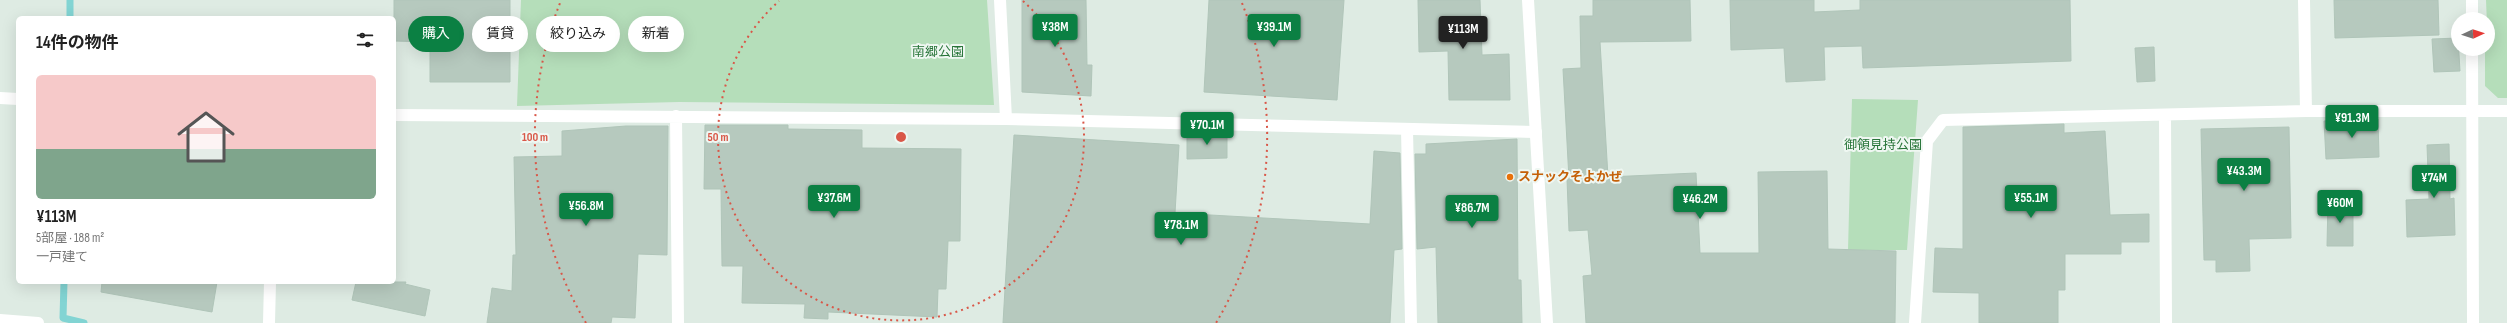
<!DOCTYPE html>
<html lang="ja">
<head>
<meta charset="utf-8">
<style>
	body { margin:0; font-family:"Sofia Sans Condensed","Noto Sans JP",sans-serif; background:#f2f2f2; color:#222; height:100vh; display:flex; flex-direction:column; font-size:15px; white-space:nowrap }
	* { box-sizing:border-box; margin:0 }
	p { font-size:13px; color:#767676 }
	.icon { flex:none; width:22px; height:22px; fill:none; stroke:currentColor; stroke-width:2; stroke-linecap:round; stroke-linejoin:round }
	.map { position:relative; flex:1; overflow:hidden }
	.drawer { position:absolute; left:16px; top:16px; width:380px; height:268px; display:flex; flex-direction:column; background:#fff; border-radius:6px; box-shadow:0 4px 16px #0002 }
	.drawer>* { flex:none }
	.guide { position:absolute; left:408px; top:16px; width:380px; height:36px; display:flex; gap:8px }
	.needle { width:26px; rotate:87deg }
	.buttons { position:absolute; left:2451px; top:12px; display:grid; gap:8px }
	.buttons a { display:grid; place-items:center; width:44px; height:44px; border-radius:50%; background:#fff; box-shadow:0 4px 16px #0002; font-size:20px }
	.price { position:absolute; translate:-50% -34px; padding:0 9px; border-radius:4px; background:#0b8043; color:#fff; font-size:13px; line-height:26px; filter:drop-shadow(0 1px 2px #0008) }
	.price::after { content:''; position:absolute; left:50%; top:24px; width:12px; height:9px; margin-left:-6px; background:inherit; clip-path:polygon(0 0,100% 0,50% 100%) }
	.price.active { background:#222; color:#fff }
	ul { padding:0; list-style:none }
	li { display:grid; align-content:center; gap:8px; height:212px; padding:0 20px }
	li+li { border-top:1px solid #e0e0e0 }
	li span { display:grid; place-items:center; height:124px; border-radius:6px; color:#555 }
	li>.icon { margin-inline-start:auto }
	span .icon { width:72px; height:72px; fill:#fffc; stroke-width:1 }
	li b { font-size:17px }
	h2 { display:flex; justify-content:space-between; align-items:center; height:48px; padding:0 20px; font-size:17px }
	.pill { padding:0 14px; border-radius:18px; background:#fff; box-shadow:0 4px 16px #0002; font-size:14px; line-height:36px }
	.pill.active { background:#0b8043; color:#fff }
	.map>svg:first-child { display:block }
	.green { fill:#b5deba }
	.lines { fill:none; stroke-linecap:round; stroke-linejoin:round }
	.stream { stroke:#82d4d3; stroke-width:7 }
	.building { fill:#b6c9be; stroke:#b0c5b9 }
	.minor { stroke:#fff; stroke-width:12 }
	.tertiary { stroke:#fff; stroke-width:12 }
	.ring { fill:none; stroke:#d95748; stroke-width:2; stroke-dasharray:2 4 }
	.food-dot { fill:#e8710a; stroke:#eff7f2; stroke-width:1.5 }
	.labels { text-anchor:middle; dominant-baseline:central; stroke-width:4; stroke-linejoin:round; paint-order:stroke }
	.park-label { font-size:13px; fill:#277438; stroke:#eff7f2 }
	.food-label { font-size:13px; font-weight:bold; fill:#c56008; stroke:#eff7f2; text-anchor:start }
	.centre { fill:#d95748; stroke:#eff7f2; stroke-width:2 }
	.ring-label { font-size:12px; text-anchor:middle; font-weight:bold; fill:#d95748; stroke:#eff7f2; stroke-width:4; stroke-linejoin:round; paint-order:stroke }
</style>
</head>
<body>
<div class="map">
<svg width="2507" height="323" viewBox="0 0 2507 323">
	<rect width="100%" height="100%" fill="#deebe3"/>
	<path class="green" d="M 521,0 L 987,0 L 994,105 L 679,102 L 517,106 Z
		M 2486,0 L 2507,0 L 2507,98 L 2498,98 L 2485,86 L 2485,49 L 2488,49 Z
		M 1852,99 L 1918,100 L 1907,250 L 1848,250 Z"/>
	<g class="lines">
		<path class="stream" d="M 70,18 L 70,0
			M 64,282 L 63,318 L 84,323"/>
	</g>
	<path class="building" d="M 394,0 L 510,0 L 510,82 L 430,82 L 430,42 L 394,41 Z
		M 1022,0 L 1086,0 L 1087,65 L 1092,65 L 1091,96 L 1022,92 Z
		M 1209,0 L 1344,0 L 1337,100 L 1204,92 Z
		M 1418,0 L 1480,0 L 1482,55 L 1509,54 L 1510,100 L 1449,100 L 1448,51 L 1419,52 Z
		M 1593,0 L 1690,0 L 1691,41 L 1600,42 L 1608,177 L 1696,173 L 1700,253 L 1759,253 L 1758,172 L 1827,171 L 1828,249 L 1896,251 L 1895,323 L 1586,323 L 1583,276 L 1592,275 L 1588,230 L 1569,231 L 1567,179 L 1569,179 L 1563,69 L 1581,68 L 1580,16 L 1593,16 Z
		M 1730,0 L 1814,0 L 1814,12 L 1860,10 L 1860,0 L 2070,0 L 2071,61 L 1863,68 L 1862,46 L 1824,47 L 1825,80 L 1786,82 L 1784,48 L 1731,50 Z
		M 2334,0 L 2438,0 L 2439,35 L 2335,38 Z
		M 2458,38 L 2460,71 L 2434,72 L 2432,39 Z
		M 2154,47 L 2155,81 L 2137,82 L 2135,48 Z
		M 2378,119 L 2379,157 L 2326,159 L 2324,121 Z
		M 2064,124 L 2064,133 L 2105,131 L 2110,215 L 2149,214 L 2149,242 L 2121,242 L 2121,254 L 2065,254 L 2065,290 L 2058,290 L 2058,323 L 1979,323 L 1979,293 L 1933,292 L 1935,248 L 1963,249 L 1963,127 Z
		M 705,125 L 788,125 L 788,129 L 862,130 L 862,148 L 961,149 L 960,241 L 948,241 L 946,289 L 938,289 L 937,317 L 828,312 L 828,319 L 804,318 L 805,304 L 742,303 L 743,266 L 722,266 L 721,189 L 704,189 Z
		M 626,126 L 668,126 L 667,255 L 638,254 L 635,318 L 612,317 L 611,323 L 487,323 L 492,288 L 512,291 L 513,255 L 516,255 L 514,157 L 562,156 L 562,131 Z
		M 2289,127 L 2291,238 L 2249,239 L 2250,271 L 2216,272 L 2216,260 L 2204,260 L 2201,129 Z
		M 1187,134 L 1227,134 L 1227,158 L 1187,159 Z
		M 1014,135 L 1179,145 L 1175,213 L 1370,224 L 1374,151 L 1400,153 L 1402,249 L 1394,250 L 1390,323 L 1003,323 Z
		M 1517,139 L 1518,280 L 1521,280 L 1522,323 L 1438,323 L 1436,247 L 1417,249 L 1415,154 L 1426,154 L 1426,144 Z
		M 2449,144 L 2450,199 L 2454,198 L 2455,235 L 2407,237 L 2406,200 L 2429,199 L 2427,145 Z
		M 2328,201 L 2353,201 L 2353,246 L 2327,246 Z
		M 102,282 L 217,282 L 212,312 L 101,292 Z
		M 356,282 L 406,282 L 405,284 L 430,290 L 425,316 L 352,300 Z"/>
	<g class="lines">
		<path class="minor" d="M 1000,0 L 1006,119
			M 2304,0 L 2306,111
			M 2472,0 L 2472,19
			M 2472,49 L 2473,323
			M 0,98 L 18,99
			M 394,115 L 1006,119 L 1536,132
			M 2165,115 L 2166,323
			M 676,116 L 678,323
			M 1407,129 L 1411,323
			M 0,320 L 38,323
			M 269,323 L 270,282
			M 1915,323 L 1927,141 L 1943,120 L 2306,111 L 2507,111"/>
		<path class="tertiary" d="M 1528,0 L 1547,323"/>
	</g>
	<g class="ring">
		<path d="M1023 1A183 183 0 1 1 779 1"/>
		<path d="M586 323A366 366 0 0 1 560 3M1242 3A366 366 0 0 1 1216 323"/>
	</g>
	<circle class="food-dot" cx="1510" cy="177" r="4"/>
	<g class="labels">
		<g class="park-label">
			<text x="938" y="52">南郷公園</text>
			<text x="1883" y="145">御領見持公園</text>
		</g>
		<g class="food-label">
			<text x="1518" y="177">スナックそよかぜ</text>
		</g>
	</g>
	<circle cx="901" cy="137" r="6" class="centre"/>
	<g class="ring-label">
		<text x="718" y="141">50 m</text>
		<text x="535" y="141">100 m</text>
	</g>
</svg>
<div class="buttons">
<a><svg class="needle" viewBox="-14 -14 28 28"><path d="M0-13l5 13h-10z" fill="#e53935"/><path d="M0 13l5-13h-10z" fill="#767676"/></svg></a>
</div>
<b class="price" style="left:1055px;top:48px">¥38M</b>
<b class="price" style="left:1274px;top:48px">¥39.1M</b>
<b class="price active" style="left:1463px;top:50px">¥113M</b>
<b class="price" style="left:2352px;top:139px">¥91.3M</b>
<b class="price" style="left:1207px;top:146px">¥70.1M</b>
<b class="price" style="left:2244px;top:192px">¥43.3M</b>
<b class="price" style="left:2434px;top:199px">¥74M</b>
<b class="price" style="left:834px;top:219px">¥37.6M</b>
<b class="price" style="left:2031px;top:219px">¥55.1M</b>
<b class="price" style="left:1700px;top:220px">¥46.2M</b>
<b class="price" style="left:2340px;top:224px">¥60M</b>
<b class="price" style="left:586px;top:227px">¥56.8M</b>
<b class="price" style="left:1472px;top:229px">¥86.7M</b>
<b class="price" style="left:1181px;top:246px">¥78.1M</b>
<div class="guide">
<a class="pill active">購入</a>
<a class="pill">賃貸</a>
<a class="pill">絞り込み</a>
<a class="pill">新着</a>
</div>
<section class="drawer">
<h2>14件の物件<svg class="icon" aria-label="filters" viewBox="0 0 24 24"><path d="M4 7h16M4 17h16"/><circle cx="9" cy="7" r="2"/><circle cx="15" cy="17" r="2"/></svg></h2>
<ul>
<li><span style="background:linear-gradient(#f6c9c9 60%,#7fa58c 0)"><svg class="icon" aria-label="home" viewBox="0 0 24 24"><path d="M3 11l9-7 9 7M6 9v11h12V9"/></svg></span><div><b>¥113M</b><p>5部屋 · 188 m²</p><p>一戸建て</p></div></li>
</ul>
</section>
</div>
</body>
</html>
